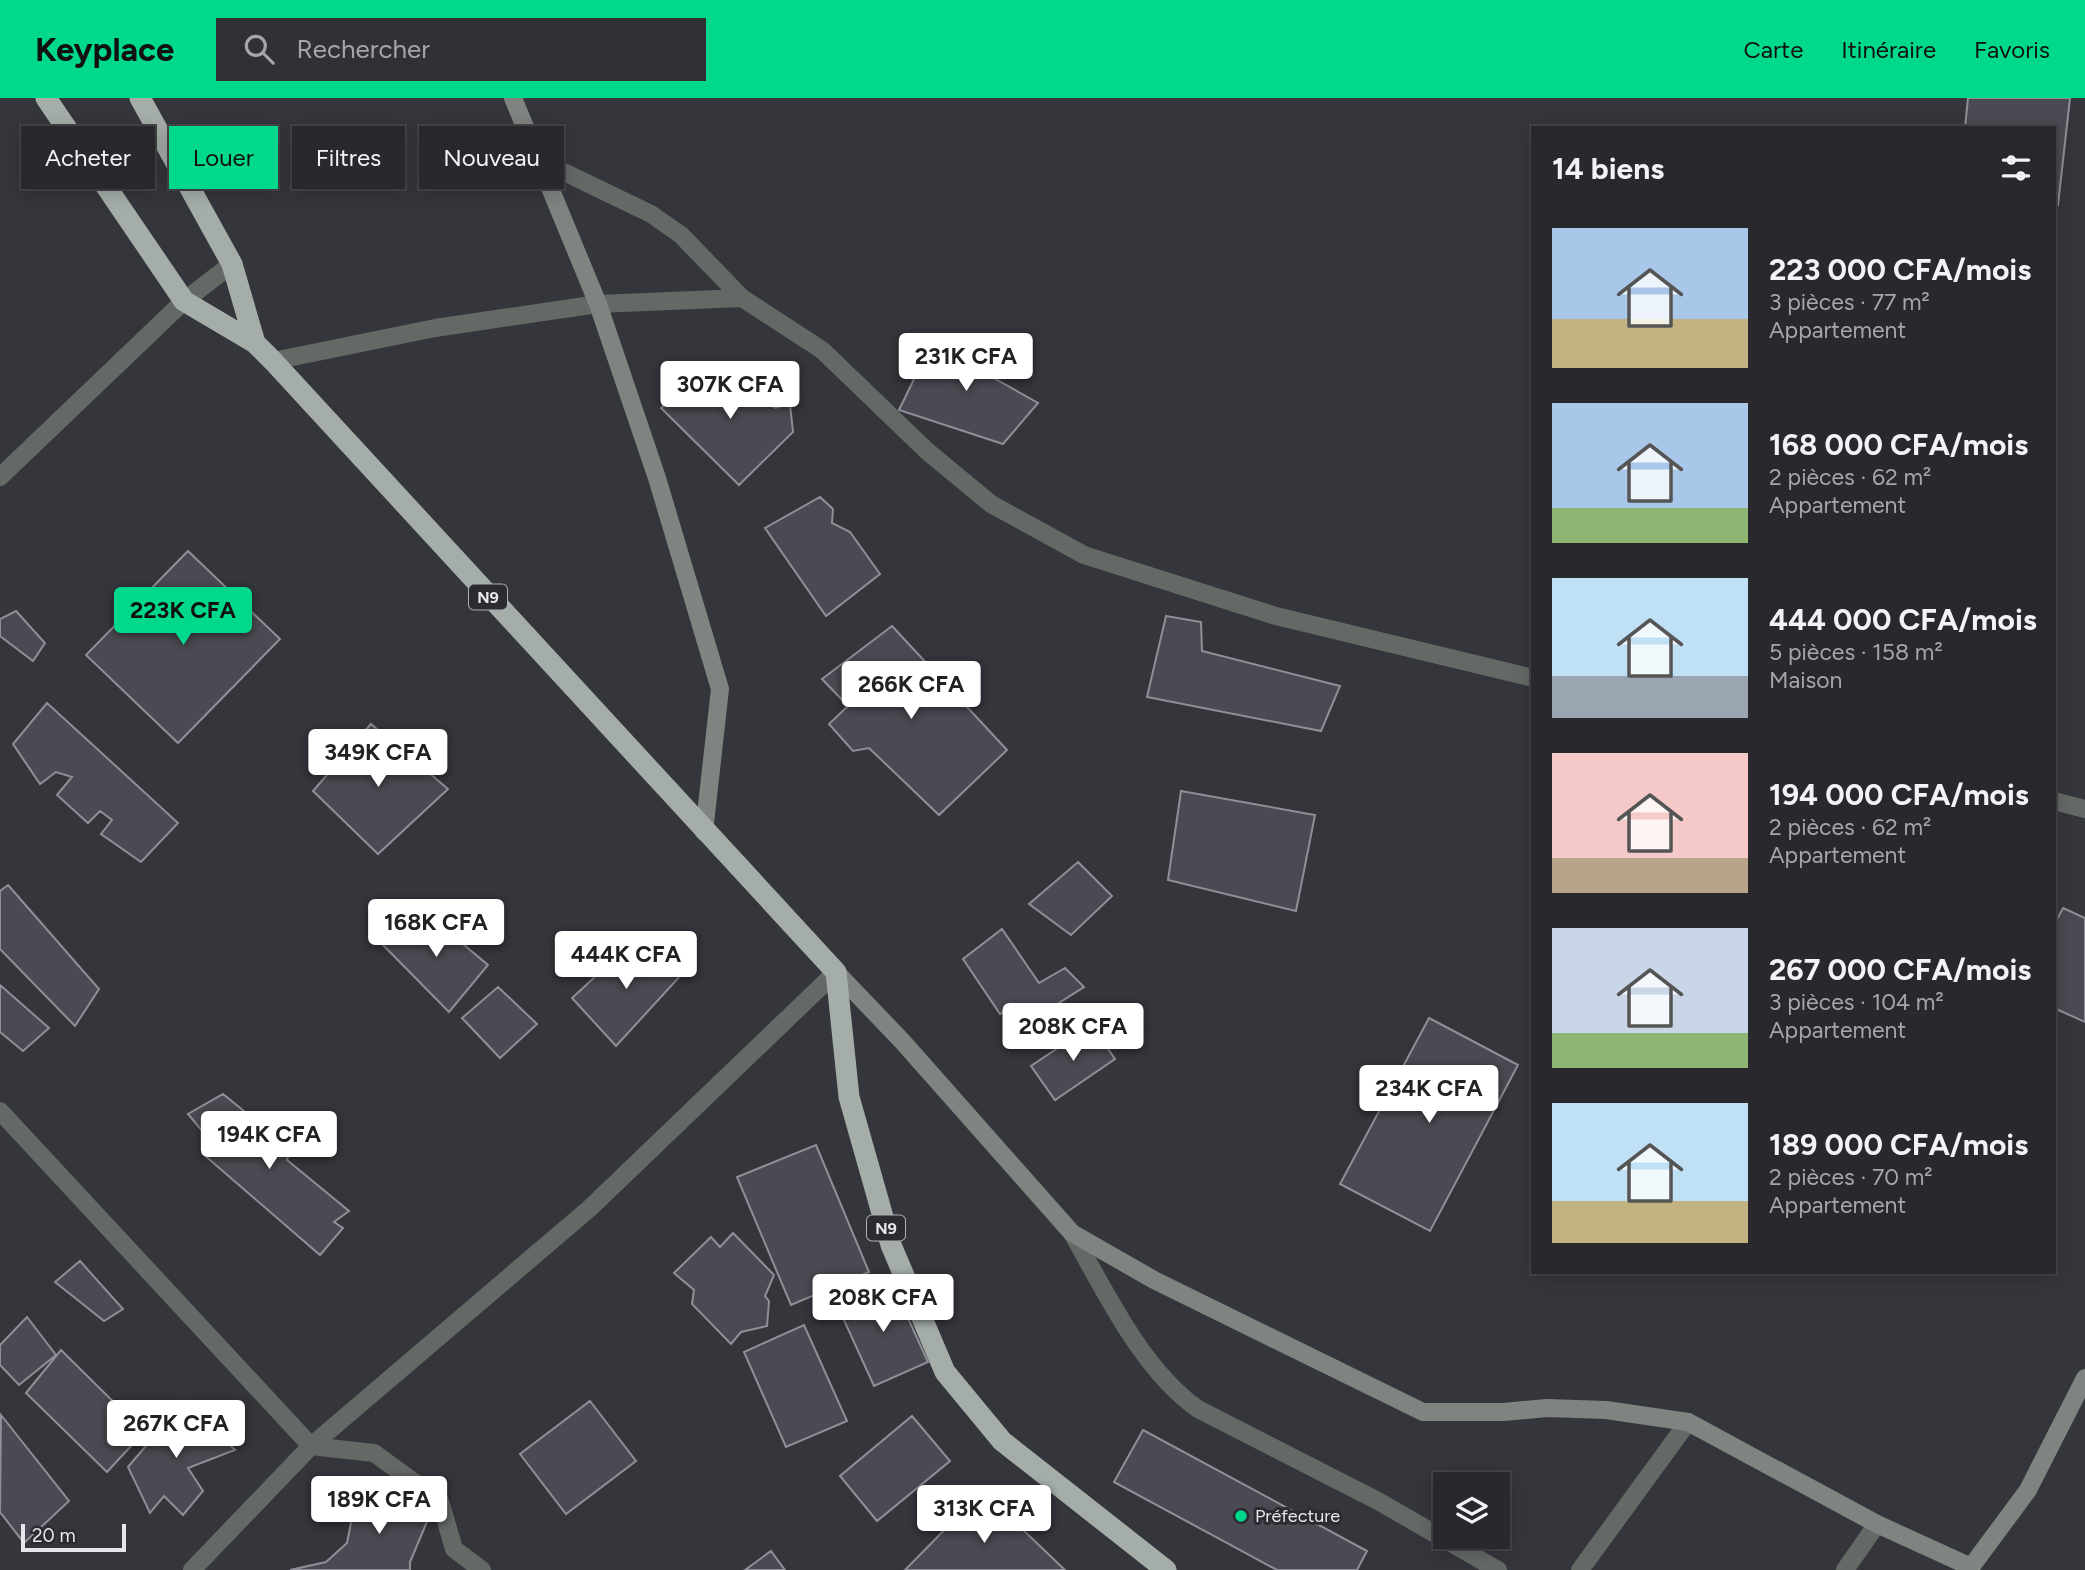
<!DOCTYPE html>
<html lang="fr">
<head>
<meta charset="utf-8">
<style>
	body { margin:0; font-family:Figtree,sans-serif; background:#303035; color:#f1f3f6; height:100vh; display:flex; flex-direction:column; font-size:26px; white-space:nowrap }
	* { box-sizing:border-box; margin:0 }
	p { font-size:23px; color:#a5a6aa }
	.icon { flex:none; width:38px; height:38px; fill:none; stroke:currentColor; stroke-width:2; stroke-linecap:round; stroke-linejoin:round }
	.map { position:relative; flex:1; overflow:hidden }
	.side { position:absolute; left:1531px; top:28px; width:525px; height:1148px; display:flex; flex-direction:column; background:#28282d; border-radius:0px; box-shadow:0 4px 18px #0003,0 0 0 2px #444449 }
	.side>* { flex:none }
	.banner { position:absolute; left:21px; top:28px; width:665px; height:63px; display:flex; gap:14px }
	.fabs { position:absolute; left:1433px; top:1374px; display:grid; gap:14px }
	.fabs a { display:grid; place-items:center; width:77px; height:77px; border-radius:0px; background:#28282d; box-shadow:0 4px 18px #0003,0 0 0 2px #444449; font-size:35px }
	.scale { position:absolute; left:21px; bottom:18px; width:105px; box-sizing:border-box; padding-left:7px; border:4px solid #e6e6eb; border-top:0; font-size:19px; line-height:24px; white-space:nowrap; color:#e6e6eb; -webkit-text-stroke:5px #2b2b32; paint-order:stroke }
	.price { position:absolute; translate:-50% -60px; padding:0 16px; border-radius:7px; background:#fff; color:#222; font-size:23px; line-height:46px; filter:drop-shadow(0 2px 4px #0008) }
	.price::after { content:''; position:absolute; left:50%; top:42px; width:21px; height:16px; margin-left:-10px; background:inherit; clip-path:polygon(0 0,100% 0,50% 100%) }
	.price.on { background:#00d98c; color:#111 }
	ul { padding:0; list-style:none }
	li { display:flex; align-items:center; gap:21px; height:175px; padding:0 21px }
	li span { display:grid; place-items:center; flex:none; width:196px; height:140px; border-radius:0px; color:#555 }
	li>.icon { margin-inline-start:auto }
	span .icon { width:84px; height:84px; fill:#fffc; stroke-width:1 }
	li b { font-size:30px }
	h2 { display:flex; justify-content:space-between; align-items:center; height:84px; padding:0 21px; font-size:30px }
	.chip { padding:0 24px; border-radius:0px; background:#28282d; box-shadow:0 4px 18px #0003,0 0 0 2px #444449; font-size:24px; line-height:63px }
	.chip.on { background:#00d98c; color:#111 }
	header { display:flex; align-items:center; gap:42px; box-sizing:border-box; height:98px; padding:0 35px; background:#00d98c; color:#111 }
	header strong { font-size:33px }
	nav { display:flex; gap:38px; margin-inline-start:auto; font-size:24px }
	.search { width:490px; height:63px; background:#303035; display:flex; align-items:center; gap:18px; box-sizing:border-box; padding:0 24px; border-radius:0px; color:#a5a6aa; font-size:26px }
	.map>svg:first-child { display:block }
	.building { fill:#4a4a52; stroke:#8f8f97; stroke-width:2 }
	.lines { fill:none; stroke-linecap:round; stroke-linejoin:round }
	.lane { stroke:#656966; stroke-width:18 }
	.street { stroke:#656966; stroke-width:18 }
	.secondary { stroke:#7f8481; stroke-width:18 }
	.highway { stroke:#a4ada8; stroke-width:21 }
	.poi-dot { fill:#00d98c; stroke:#2b2b32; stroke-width:2.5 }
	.labels { text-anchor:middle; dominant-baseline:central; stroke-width:6; stroke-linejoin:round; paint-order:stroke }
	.shield { fill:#2b2b32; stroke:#aeaeb4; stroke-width:2 }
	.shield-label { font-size:16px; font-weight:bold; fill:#e6e6eb }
	.poi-label { font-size:18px; fill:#e6e6eb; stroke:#2b2b32; text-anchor:start }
</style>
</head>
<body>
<header>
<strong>Keyplace</strong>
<div class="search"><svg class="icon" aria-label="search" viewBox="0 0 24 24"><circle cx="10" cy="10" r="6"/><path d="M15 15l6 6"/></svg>Rechercher</div>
<nav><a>Carte</a><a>Itinéraire</a><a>Favoris</a></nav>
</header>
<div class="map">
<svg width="2085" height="1472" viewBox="0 0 2085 1472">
	<rect width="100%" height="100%" fill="#35353c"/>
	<path class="building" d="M 1968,0 L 2070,0 L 2058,107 L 2054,107 L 2054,30 L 1965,30 Z
		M 935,238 L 1000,260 L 992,279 L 1038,305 L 1003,346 L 899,312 Z
		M 713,264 L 775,310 L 790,306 L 793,334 L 739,387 L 661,310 Z
		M 820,399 L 833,411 L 832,425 L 850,434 L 880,476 L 826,518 L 765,430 Z
		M 188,453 L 280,541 L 178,645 L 86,557 Z
		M 16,513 L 45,545 L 33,563 L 0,538 L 0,521 Z
		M 1166,518 L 1201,524 L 1202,553 L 1340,588 L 1321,633 L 1147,599 Z
		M 892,528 L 1007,652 L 939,717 L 869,650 L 853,653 L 829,626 L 848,608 L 822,581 Z
		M 47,605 L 178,725 L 141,764 L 101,736 L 112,722 L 100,713 L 88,725 L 57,697 L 72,679 L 56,674 L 40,686 L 13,646 Z
		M 371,626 L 448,691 L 378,756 L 313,693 Z
		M 1181,693 L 1315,717 L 1296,813 L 1168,782 Z
		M 1078,764 L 1112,798 L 1071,837 L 1029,806 Z
		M 8,787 L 99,891 L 75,928 L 0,851 L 0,793 Z
		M 2063,810 L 2085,820 L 2085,924 L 2054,910 L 2054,827 Z
		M 422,812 L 488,867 L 449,914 L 383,847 Z
		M 1002,831 L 1039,885 L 1065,870 L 1084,889 L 1029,924 L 1014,910 L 1000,916 L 963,861 Z
		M 635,842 L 682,876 L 616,948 L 572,900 Z
		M 0,887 L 49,930 L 23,953 L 0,934 Z
		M 498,889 L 537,926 L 500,960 L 462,920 Z
		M 1429,920 L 1518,967 L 1430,1133 L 1340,1086 Z
		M 1092,927 L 1115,961 L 1055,1002 L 1031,968 Z
		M 223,996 L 260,1026 L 276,1026 L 295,1040 L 287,1062 L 349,1113 L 334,1124 L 343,1130 L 320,1157 L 203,1056 L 214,1047 L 188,1016 Z
		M 816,1047 L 869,1174 L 791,1207 L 737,1079 Z
		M 733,1135 L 774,1177 L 765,1198 L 769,1203 L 767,1228 L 741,1234 L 731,1246 L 692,1206 L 694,1192 L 674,1175 L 711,1139 L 720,1149 Z
		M 80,1163 L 123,1211 L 104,1223 L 55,1184 Z
		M 892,1185 L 928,1264 L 874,1288 L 838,1209 Z
		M 27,1219 L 56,1257 L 19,1287 L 0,1267 L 0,1247 Z
		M 804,1227 L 847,1323 L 786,1349 L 744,1254 Z
		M 61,1252 L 144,1334 L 107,1374 L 26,1295 Z
		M 184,1303 L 235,1352 L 188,1370 L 203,1393 L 183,1417 L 164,1398 L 150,1415 L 128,1369 Z
		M 590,1303 L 636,1363 L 566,1416 L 520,1356 Z
		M 1,1317 L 69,1403 L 24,1445 L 0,1414 Z
		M 912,1318 L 950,1363 L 877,1423 L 840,1378 Z
		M 1143,1332 L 1367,1453 L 1357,1472 L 1277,1472 L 1114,1384 Z
		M 357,1394 L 423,1407 L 429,1419 L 410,1464 L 410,1472 L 290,1472 L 326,1464 L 347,1445 Z
		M 968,1408 L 999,1409 L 1065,1472 L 905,1472 Z
		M 771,1453 L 785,1472 L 745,1472 Z"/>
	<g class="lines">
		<path class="lane" d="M 1845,1472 L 1877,1426"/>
		<path class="street" d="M 539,62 L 651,116 L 681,137 L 742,200
			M 273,263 L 435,230 L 598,206 L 742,200 L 822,252 L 927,353 L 991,406 L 1084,457 L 1276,518 L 1533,580
			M 0,379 L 184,203 L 232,166
			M 2054,703 L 2085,711
			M 0,1013 L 311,1348 L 374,1355 L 440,1403 L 454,1451 L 482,1472
			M 1072,1135 C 1105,1193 1142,1272 1198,1311 L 1378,1403 L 1498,1472
			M 192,1472 L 311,1348 L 590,1110 L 836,874
			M 1580,1472 L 1688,1324"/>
		<path class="secondary" d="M 513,0 L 598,206 L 657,380 L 720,591 L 704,734
			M 836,874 L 902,943 L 1072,1135 L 1154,1182 L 1423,1314 L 1503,1314 L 1547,1310 L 1606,1312 L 1688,1324 L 1877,1426 L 1971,1469 L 2028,1392 L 2085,1280"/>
		<path class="highway" d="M 46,0 L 184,203 L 255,245 L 273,263 L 836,874 L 849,999 L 891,1147 L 945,1274 L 1002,1343 L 1166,1472
			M 140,0 L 232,166 L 255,245"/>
	</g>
	<circle class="poi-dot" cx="1241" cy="1418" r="7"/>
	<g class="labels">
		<g class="shield">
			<rect x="469" y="486.5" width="38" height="25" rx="5"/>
			<rect x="867" y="1117.5" width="38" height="25" rx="5"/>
		</g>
		<g class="shield-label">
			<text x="488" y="499">N9</text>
			<text x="886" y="1130">N9</text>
		</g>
		<g class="poi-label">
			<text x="1255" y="1418">Préfecture</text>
		</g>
	</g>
</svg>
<div class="fabs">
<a><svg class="icon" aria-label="layers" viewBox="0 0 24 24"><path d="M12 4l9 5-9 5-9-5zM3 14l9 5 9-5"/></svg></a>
</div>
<div class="scale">20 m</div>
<b class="price" style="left:966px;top:295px">231K CFA</b>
<b class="price" style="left:730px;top:323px">307K CFA</b>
<b class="price on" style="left:183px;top:549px">223K CFA</b>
<b class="price" style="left:911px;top:623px">266K CFA</b>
<b class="price" style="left:378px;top:691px">349K CFA</b>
<b class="price" style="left:436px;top:861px">168K CFA</b>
<b class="price" style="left:626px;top:893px">444K CFA</b>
<b class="price" style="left:1073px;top:965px">208K CFA</b>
<b class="price" style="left:1429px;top:1027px">234K CFA</b>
<b class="price" style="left:269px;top:1073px">194K CFA</b>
<b class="price" style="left:883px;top:1236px">208K CFA</b>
<b class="price" style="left:176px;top:1362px">267K CFA</b>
<b class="price" style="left:379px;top:1438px">189K CFA</b>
<b class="price" style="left:984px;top:1447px">313K CFA</b>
<div class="banner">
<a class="chip">Acheter</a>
<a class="chip on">Louer</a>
<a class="chip">Filtres</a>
<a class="chip">Nouveau</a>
</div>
<section class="side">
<h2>14 biens<svg class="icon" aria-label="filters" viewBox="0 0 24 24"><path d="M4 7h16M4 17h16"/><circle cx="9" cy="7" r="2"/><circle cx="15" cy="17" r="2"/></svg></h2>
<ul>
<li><span style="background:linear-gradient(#a9c7e8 65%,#c2b280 0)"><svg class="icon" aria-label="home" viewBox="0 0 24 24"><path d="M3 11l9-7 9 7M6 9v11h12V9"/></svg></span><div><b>223 000 CFA/mois</b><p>3 pièces · 77 m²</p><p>Appartement</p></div></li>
<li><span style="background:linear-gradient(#a9c7e8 75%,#8fb573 0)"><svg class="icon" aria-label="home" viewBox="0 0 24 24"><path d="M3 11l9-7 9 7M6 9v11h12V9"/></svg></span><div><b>168 000 CFA/mois</b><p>2 pièces · 62 m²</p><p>Appartement</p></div></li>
<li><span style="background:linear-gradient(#bfe0f5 70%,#9aa5b1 0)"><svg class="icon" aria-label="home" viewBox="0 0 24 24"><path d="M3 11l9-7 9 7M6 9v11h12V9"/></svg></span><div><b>444 000 CFA/mois</b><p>5 pièces · 158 m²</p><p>Maison</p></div></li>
<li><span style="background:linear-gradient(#f6c9c9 75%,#b9a48a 0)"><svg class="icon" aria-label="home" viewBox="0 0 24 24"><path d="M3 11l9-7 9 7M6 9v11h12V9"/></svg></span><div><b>194 000 CFA/mois</b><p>2 pièces · 62 m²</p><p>Appartement</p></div></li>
<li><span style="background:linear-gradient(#c9d6e8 75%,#8fb573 0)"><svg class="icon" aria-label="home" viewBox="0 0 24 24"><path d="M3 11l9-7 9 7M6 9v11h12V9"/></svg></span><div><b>267 000 CFA/mois</b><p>3 pièces · 104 m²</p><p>Appartement</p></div></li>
<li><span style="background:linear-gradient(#bfe0f5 70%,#c2b280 0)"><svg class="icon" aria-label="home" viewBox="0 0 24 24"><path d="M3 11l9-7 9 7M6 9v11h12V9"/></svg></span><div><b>189 000 CFA/mois</b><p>2 pièces · 70 m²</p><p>Appartement</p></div></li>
</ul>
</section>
</div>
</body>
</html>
